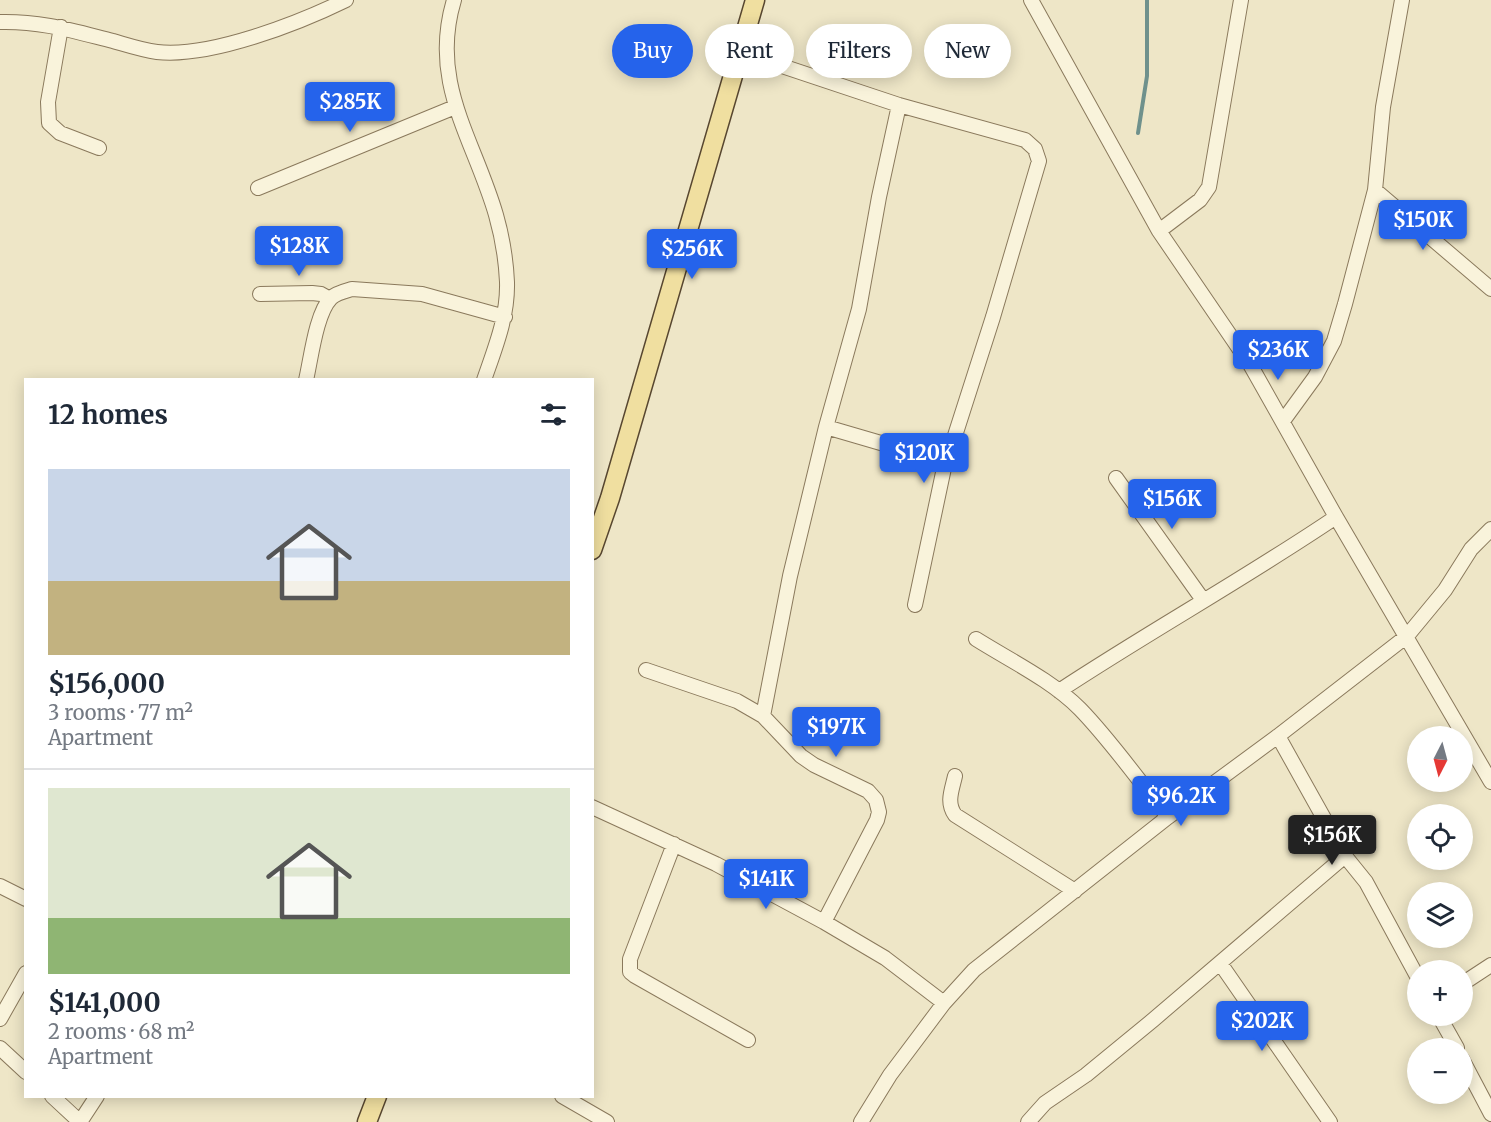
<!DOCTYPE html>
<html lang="en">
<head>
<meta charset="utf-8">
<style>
	body { margin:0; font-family:Merriweather,serif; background:#f2f2f3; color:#1f2937; height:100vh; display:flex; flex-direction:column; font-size:22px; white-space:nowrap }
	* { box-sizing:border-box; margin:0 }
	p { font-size:20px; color:#747a83 }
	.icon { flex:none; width:33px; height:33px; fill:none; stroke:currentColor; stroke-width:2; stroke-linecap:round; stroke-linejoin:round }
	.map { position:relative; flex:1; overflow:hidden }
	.side { position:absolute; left:24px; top:378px; width:570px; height:720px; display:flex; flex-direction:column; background:#fff; border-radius:0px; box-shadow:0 3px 15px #0003 }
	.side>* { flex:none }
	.top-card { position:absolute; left:612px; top:24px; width:570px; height:54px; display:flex; gap:12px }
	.needle { width:39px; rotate:186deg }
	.buttons { position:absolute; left:1407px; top:726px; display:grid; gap:12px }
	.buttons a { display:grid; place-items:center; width:66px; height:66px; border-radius:50%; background:#fff; box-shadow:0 3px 15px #0003; font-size:30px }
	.price { position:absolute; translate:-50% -51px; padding:0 14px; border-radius:6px; background:#2563eb; color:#fff; font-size:20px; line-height:39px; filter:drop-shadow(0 2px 3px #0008) }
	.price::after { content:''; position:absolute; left:50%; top:36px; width:18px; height:14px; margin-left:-9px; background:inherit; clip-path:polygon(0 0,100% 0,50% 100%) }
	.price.on { background:#222; color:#fff }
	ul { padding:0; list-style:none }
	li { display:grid; align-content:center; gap:12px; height:318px; padding:0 24px }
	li+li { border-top:2px solid #e0e1e3 }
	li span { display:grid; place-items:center; height:186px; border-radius:0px; color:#555 }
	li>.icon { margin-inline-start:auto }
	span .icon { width:108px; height:108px; fill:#fffc; stroke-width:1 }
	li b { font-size:26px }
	h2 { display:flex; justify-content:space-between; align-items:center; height:72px; padding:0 24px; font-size:26px }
	.pill { padding:0 21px; border-radius:27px; background:#fff; box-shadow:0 3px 15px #0003; font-size:21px; line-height:54px }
	.pill.on { background:#2563eb; color:#fff }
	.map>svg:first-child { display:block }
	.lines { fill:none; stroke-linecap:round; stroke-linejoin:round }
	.stream { stroke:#6f918c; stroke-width:4 }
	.minor-casing { stroke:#8a795c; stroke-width:16 }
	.major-casing { stroke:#584730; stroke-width:21 }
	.minor { stroke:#f9f3db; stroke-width:14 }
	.major { stroke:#f0dfa0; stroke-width:18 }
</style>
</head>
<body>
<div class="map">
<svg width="1491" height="1122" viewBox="0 0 1491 1122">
	<rect width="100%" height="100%" fill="#eee6c7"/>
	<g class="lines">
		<path class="stream" d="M 1138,133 L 1147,76 L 1147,0"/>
		<g class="minor-casing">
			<path id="minor" d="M 454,0 C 429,83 474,139 496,215 C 502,236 506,260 507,282 C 508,317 495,348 484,380
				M 1031,0 L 1159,231 L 1251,366 L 1336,517 L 1491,782
				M 0,22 C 41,21 73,31 113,41 C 127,45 142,50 157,52 C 210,58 299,23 346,0
				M 61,27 L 48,102 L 49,123 L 60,133 L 99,148
				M 740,52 L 899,105 L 1025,140 L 1035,149 L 1039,161 L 993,317 L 952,445
				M 258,188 L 455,107
				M 1375,190 L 1491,289
				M 1159,231 L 1200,200 L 1209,187 L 1241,0
				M 260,294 L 312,293 L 321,294 L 330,299
				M 306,380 C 311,359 316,313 331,298 C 336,293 345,291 352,289 L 422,294 L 505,317
				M 1283,421 L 1315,377 L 1334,341 L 1345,304 L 1375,190 L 1383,107 L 1402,0
				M 826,427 L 939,460 L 944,468 L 915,605
				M 1116,478 L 1203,600
				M 976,639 C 1011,661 1051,680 1080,709 C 1112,742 1139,781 1168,817
				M 646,670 L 737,701 L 763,716 L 801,756 L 814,765 L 868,791 L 876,800 L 879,812 L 877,820 L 824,922
				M 1059,691 C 1150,631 1246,578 1336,517
				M 763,716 L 790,576 L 826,427 L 859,309 L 879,197 L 899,105
				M 1278,736 L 1345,856 L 1366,882 L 1418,978
				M 955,776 C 952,790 946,802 955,815 L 1075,891
				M 592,807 L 716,864 L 824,922 L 885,958 L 944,1003
				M 674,844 L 630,959 L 630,972 L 635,976 L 748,1040
				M 0,886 L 26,899
				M 1220,963 L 1330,1122
				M 1462,984 L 1491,965
				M 1439,1016 L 1457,1048
				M 0,1019 L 26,973
				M 0,1048 L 26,1072
				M 1462,1059 L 1491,1114
				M 52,1096 L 80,1122 L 97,1096
				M 562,1096 L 607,1122
				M 861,1122 L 890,1075 L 944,1003 L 974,970 L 1168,817 L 1278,736 L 1407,636 L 1445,590 L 1471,549 L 1491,529
				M 1028,1122 L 1045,1103 L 1086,1075 L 1153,1020 L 1345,856"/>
		</g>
		<g class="major-casing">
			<path id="major" d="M 592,550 L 610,498 L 755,0
				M 367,1122 L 377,1096"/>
		</g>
		<use href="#minor" class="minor"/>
		<use href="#major" class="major"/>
	</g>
</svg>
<div class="buttons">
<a><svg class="needle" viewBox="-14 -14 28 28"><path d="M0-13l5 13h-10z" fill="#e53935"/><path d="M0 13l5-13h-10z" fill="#747a83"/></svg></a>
<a><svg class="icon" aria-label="locate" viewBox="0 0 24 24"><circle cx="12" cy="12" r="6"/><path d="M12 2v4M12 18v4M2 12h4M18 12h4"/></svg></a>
<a><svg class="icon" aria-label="layers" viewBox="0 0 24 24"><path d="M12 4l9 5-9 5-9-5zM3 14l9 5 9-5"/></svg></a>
<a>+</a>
<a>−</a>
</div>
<b class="price" style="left:350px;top:133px">$285K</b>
<b class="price" style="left:1423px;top:251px">$150K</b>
<b class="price" style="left:299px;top:277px">$128K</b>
<b class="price" style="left:692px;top:280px">$256K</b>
<b class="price" style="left:1278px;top:381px">$236K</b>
<b class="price" style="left:924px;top:484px">$120K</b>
<b class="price" style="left:1172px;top:530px">$156K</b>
<b class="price" style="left:836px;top:758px">$197K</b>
<b class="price" style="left:1181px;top:827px">$96.2K</b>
<b class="price on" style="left:1332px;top:866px">$156K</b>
<b class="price" style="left:766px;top:910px">$141K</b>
<b class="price" style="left:1262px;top:1052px">$202K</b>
<div class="top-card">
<a class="pill on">Buy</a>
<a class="pill">Rent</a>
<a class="pill">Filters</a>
<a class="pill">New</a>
</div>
<section class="side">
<h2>12 homes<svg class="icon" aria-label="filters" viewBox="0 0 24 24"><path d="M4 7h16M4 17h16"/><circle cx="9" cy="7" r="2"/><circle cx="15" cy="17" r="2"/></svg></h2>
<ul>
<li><span style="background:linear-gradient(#c9d6e8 60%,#c2b280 0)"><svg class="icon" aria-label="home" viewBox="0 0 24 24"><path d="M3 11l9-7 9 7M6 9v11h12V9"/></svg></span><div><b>$156,000</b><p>3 rooms · 77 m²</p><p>Apartment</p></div></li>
<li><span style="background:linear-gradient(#dfe7d0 70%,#8fb573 0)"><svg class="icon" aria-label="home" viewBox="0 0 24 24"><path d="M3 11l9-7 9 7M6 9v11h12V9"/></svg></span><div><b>$141,000</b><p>2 rooms · 68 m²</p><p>Apartment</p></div></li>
</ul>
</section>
</div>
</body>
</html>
